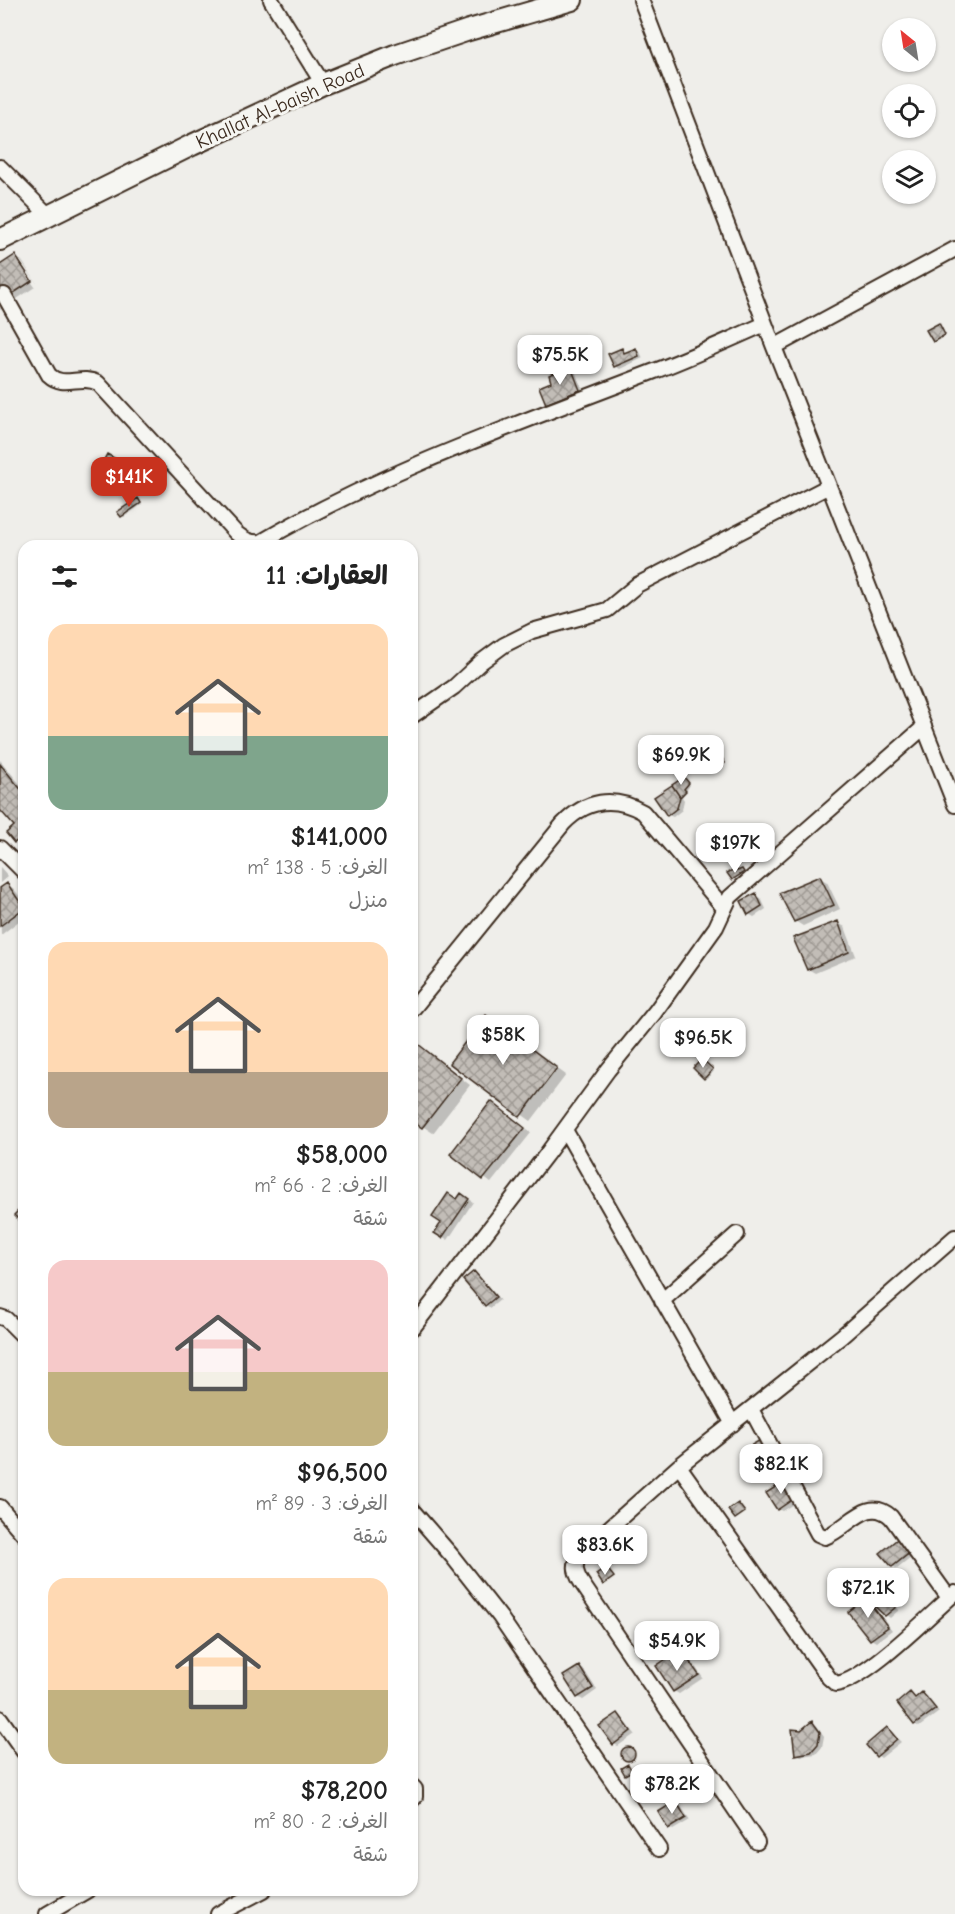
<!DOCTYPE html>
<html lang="ar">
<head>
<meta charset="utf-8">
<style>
	body { margin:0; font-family:"Comic Neue","Playpen Sans Arabic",sans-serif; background:#f6f6f6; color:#222; direction:rtl; height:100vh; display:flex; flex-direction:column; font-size:22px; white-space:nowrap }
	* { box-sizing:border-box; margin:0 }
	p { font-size:20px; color:#767676 }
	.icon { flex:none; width:33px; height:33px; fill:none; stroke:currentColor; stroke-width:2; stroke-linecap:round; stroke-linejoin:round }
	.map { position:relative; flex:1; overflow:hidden; direction:ltr }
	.drawer { position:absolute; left:18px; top:540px; width:400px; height:1356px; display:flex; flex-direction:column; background:#fff; border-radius:18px; box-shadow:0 2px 4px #0004; direction:rtl }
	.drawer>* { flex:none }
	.needle { width:39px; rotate:330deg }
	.controls { position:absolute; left:882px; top:18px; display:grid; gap:12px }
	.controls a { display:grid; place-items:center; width:54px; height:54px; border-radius:50%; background:#fff; box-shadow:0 2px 4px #0004; font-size:30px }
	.price { position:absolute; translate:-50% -51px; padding:0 14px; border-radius:12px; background:#fff; color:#222; font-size:20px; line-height:39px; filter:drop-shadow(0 2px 3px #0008) }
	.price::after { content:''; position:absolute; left:50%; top:36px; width:18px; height:14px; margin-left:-9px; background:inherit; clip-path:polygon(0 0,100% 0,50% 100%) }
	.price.selected { background:#c8321e; color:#fff }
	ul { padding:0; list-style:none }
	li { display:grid; align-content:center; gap:12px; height:318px; padding:0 30px }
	li span { display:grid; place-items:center; height:186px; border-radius:18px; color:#555 }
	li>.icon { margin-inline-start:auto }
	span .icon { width:108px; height:108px; fill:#fffc; stroke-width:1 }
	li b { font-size:26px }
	h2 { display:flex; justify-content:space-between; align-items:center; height:72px; padding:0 30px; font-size:26px }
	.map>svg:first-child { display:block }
	.shadow { fill:#0003 }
	.building { fill:url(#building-cross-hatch); stroke:#3b2a1e; stroke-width:1.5 }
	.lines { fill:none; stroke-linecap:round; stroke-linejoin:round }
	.street-casing { stroke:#3b2a1e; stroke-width:18 }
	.secondary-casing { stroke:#3b2a1e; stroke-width:24 }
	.street { stroke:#f6f6f2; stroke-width:14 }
	.secondary { stroke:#f6f6f2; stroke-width:20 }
	.labels { text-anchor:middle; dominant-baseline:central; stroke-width:6; stroke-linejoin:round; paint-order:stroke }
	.street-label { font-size:20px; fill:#3b2a1e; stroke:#f6f6f2 }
</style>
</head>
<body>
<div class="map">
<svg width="955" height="1914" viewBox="0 0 955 1914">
	<defs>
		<pattern id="building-cross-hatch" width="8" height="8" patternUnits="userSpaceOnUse" patternTransform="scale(1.5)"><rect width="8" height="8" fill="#c2bdb7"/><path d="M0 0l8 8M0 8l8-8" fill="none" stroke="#9f9a94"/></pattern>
	</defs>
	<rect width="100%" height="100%" fill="#efeeea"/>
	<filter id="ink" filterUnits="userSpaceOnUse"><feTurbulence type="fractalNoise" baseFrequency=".0167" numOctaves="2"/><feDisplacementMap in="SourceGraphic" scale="12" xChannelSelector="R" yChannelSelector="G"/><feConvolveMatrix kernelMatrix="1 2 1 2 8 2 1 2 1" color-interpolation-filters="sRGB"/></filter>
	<g filter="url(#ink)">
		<path class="shadow" d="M 15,257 L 22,261 L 38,285 L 21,261 L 17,261 L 35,287 L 0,310 L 0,267 Z
			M 622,350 L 626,352 L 636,350 L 640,352 L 643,358 L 620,369 L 615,366 Z
			M 571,368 L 575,371 L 584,393 L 551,405 L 547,403 L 553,383 Z
			M130 485a7 7 0 1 1 14 0a7 7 0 1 1-14 0Z
			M 139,501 L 142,504 L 124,517 L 122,516 Z
			M 0,760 L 24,789 L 24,847 L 15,842 L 8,834 L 16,827 L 0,807 Z
			M 685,780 L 690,785 L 682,797 L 684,800 L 682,810 L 673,817 L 668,815 L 656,797 Z
			M 0,867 L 8,876 L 0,883 Z
			M 820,878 L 827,882 L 840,909 L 803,926 L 795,921 Z
			M 7,884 L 14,889 L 24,902 L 24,917 L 1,935 L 0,890 Z
			M 756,895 L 761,898 L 766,909 L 754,917 L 749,914 Z
			M 838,923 L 845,927 L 856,956 L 815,973 L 808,969 Z
			M 487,1017 L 566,1075 L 531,1121 L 451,1063 Z
			M 413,1042 L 470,1085 L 433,1133 L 412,1119 Z
			M 704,1062 L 714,1071 L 707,1079 L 705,1078 Z
			M 499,1108 L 531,1133 L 491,1183 L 452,1153 Z
			M 461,1195 L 473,1202 L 448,1240 L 436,1232 Z
			M 474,1273 L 478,1275 L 500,1300 L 490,1308 L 486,1305 Z
			M 762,1463 L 782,1470 L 763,1482 L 758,1479 Z
			M 768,1494 L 800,1500 L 782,1511 L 778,1509 Z
			M 901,1538 L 916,1554 L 897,1569 L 893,1566 Z
			M 886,1580 L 903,1598 L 895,1605 L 899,1610 L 890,1618 L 875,1606 L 874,1607 L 892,1630 L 876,1642 L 871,1639 L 850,1612 Z
			M 687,1659 L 692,1662 L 703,1678 L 679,1694 L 674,1691 Z
			M 579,1667 L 584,1670 L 597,1690 L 583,1700 L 578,1697 Z
			M 910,1694 L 916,1698 L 923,1694 L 927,1696 L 939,1712 L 919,1727 L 915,1724 Z
			M 618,1714 L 622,1717 L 635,1734 L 618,1746 L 614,1744 Z
			M 812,1723 L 817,1726 L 824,1736 L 822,1747 L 816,1754 L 801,1756 L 797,1754 Z
			M 887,1728 L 901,1742 L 881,1758 L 877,1755 Z
			M623 1755a6 6 0 1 1 12 0a6 6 0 1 1-12 0Z
			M 676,1803 L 680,1805 L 690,1820 L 673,1830 L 669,1828 Z"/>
		<path class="building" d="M 15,255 L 32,281 L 0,302 L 0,265 Z
			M 939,323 L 945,335 L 933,342 L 926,330 Z
			M 622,348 L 624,353 L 636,348 L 639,356 L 614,367 L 608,354 Z
			M 571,367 L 580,390 L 546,404 L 539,387 L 551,382 L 549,375 Z
			M 107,454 L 116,459 L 109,470 L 101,465 Z
			M128 485a8 8 0 1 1 16 0a8 8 0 1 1-16 0Z
			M 138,498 L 141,503 L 121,517 L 117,512 Z
			M 718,751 L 725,763 L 716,768 L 708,757 Z
			M 0,764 L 24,793 L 24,836 L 14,843 L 6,833 L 14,826 L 0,810 Z
			M 684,777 L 689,783 L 684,789 L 686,791 L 680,797 L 672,785 Z
			M 672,785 L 680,797 L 677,808 L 667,816 L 654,797 Z
			M 736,868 L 737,871 L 742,869 L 744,872 L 732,880 L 727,873 Z
			M 820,876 L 834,905 L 794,922 L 779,893 Z
			M 7,883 L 24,908 L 0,926 L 0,888 Z
			M 756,893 L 762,906 L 748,915 L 741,901 Z
			M 838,921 L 849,952 L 807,970 L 793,938 Z
			M 486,1015 L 557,1068 L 520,1117 L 449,1063 Z
			M 413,1040 L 461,1078 L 422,1128 L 412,1121 Z
			M 702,1059 L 713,1069 L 704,1079 L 693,1068 Z
			M 491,1101 L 525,1128 L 483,1180 L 450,1154 Z
			M 448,1193 L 457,1199 L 461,1193 L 469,1199 L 442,1238 L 434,1233 L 441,1223 L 432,1217 Z
			M 24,1205 L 24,1225 L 14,1215 Z
			M 474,1271 L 496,1297 L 485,1306 L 463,1280 Z
			M 762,1439 L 778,1468 L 757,1480 L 750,1468 L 760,1462 L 750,1446 Z
			M 785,1481 L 796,1497 L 777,1510 L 766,1493 Z
			M 738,1503 L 745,1512 L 735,1519 L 728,1510 Z
			M 901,1536 L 912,1551 L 892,1567 L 880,1553 Z
			M 606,1567 L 614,1577 L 603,1585 L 596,1574 Z
			M 885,1578 L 900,1595 L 891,1602 L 896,1607 L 885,1616 L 866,1598 Z
			M 866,1598 L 888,1627 L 870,1640 L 848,1612 Z
			M 672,1655 L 687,1658 L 699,1675 L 673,1692 L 656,1666 Z
			M 579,1666 L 593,1688 L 577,1698 L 563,1676 Z
			M 910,1692 L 915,1698 L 922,1692 L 936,1709 L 914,1725 L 897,1703 Z
			M 618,1713 L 631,1731 L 613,1745 L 599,1726 Z
			M 812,1721 L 820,1732 L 818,1744 L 811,1752 L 795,1755 L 792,1729 L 801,1730 Z
			M 887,1727 L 897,1739 L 876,1757 L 866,1745 Z
			M621 1754a7 7 0 1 1 14 0a7 7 0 1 1-14 0Z
			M 628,1764 L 632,1771 L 625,1775 L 621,1768 Z
			M 676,1801 L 686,1818 L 668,1829 L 658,1812 Z"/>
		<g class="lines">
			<g class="street-casing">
				<path id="street" d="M 271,0 L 323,84
					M 641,0 L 774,347 L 955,805
					M 0,167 L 49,216
					M 4,295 L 49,375 C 64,389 80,374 98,383 L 236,533 C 245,540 250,543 261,542 C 385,470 520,423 652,372 C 690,358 728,340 765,324
					M 774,347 L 955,249
					M 412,716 L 454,687 L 481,662 L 504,645 L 532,631 L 607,610 L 637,585 L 829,486
					M 0,848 L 24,872
					M 412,1010 L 563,824 C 586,800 613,795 643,812 L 724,908
					M 565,1130 L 733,1424
					M 662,1301 L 737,1234
					M 0,1317 L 6,1319 L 24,1337
					M 412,1329 L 546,1155 L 608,1070 L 655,1012 L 716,927 L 730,897 L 924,727
					M 751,1409 L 818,1534 L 825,1537 C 849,1528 867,1495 891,1517 L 949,1598
					M 679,1466 L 829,1678 L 836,1684 C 865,1681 930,1615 955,1593
					M 0,1507 L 24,1535
					M 412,1510 L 452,1556 L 500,1617 L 659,1849
					M 0,1718 L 24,1752
					M 412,1786 L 415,1789 L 415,1797 L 412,1800
					M 757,1842 L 581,1582 C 574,1570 574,1564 581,1553 L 679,1466 L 842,1336 L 955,1237
					M 47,1914 L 88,1890
					M 218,1914 L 264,1890"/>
			</g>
			<g class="secondary-casing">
				<path id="secondary" d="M 0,240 L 192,145 L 323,84 L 395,55 L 469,30 L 572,0"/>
			</g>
			<use href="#street" class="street"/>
			<use href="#secondary" class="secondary"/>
		</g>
	</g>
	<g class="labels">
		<g class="street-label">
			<text transform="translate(280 106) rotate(-24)">Khallat Al-baish Road</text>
		</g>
	</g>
</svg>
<div class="controls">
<a><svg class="needle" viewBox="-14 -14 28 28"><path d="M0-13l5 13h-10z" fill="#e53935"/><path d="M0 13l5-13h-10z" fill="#767676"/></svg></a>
<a><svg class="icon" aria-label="locate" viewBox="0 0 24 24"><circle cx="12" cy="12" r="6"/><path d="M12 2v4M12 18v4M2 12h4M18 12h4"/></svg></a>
<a><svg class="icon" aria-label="layers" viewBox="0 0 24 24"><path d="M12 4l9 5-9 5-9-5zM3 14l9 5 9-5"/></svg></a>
</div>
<b class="price" style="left:560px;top:386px">$75.5K</b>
<b class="price selected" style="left:129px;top:508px">$141K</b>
<b class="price" style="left:681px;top:786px">$69.9K</b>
<b class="price" style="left:735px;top:874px">$197K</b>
<b class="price" style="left:503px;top:1066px">$58K</b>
<b class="price" style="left:703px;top:1069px">$96.5K</b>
<b class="price" style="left:781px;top:1495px">$82.1K</b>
<b class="price" style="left:605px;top:1576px">$83.6K</b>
<b class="price" style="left:868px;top:1619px">$72.1K</b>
<b class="price" style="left:677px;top:1672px">$54.9K</b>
<b class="price" style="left:672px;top:1815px">$78.2K</b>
<section class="drawer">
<h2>العقارات: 11<svg class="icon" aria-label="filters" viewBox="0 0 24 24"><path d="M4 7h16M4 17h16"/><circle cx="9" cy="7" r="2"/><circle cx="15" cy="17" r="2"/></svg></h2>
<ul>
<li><span style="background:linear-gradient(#ffd9b3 60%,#7fa58c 0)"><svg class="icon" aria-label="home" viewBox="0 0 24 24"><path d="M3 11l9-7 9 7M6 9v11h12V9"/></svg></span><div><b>$141,000</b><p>الغرف: 5 · 138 m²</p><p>منزل</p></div></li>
<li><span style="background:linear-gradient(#ffd9b3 70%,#b9a48a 0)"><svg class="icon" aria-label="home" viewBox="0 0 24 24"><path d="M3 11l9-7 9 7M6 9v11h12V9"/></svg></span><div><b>$58,000</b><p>الغرف: 2 · 66 m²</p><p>شقة</p></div></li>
<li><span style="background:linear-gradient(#f6c9c9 60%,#c2b280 0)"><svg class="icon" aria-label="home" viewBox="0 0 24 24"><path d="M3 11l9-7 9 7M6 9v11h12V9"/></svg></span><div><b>$96,500</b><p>الغرف: 3 · 89 m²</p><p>شقة</p></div></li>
<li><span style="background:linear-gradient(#ffd9b3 60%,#c2b280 0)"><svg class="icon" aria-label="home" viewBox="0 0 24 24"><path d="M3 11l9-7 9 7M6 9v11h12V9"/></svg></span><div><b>$78,200</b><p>الغرف: 2 · 80 m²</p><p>شقة</p></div></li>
</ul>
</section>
</div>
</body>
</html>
